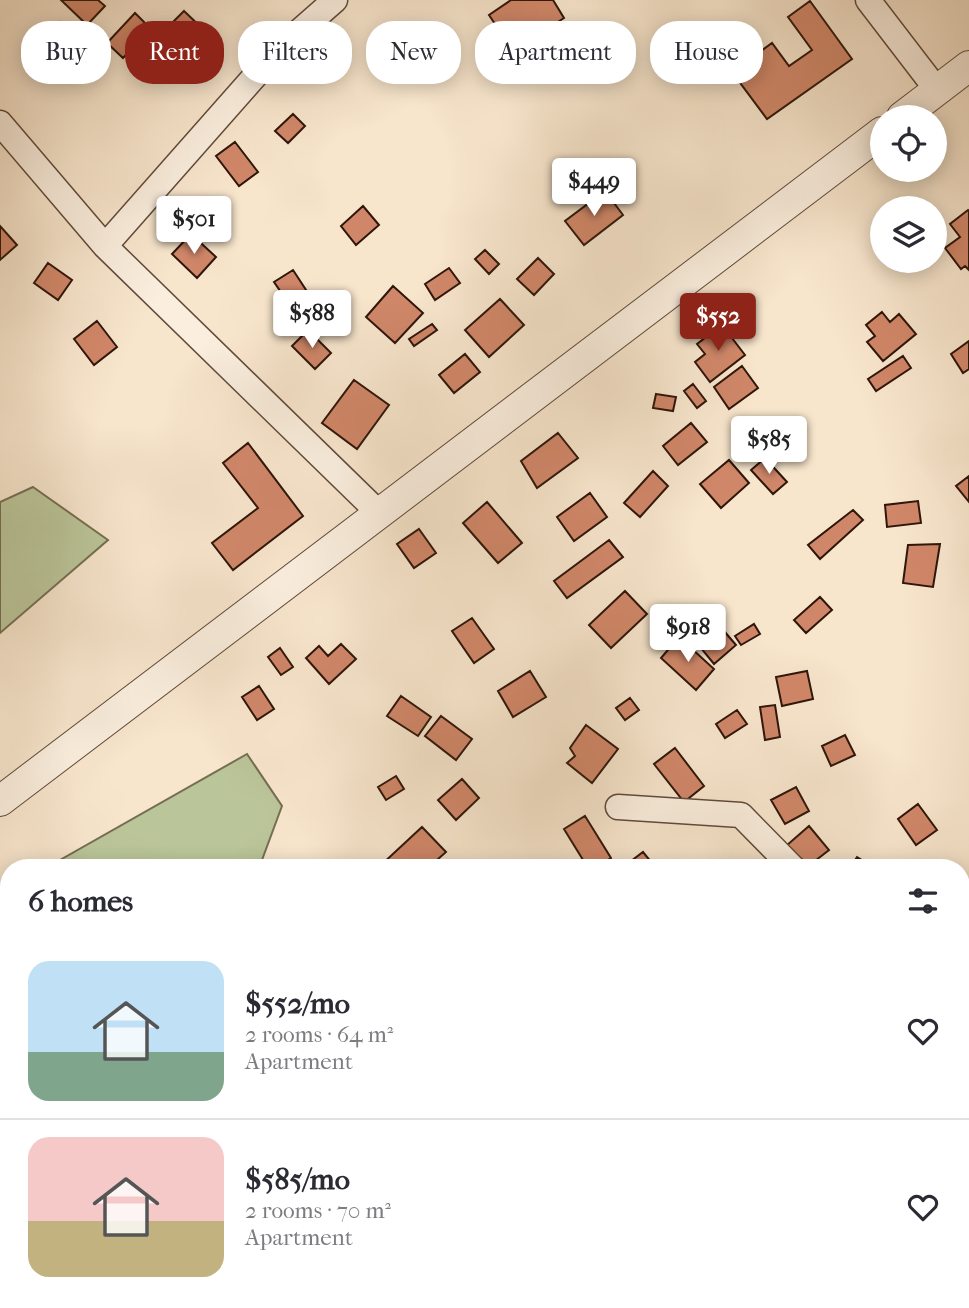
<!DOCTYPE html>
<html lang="en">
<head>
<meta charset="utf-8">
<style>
	body { margin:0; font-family:"IM FELL French Canon",serif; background:#f2f2f3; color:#2b2b33; height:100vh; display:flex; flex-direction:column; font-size:26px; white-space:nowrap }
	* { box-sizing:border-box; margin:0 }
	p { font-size:23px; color:#7c7c81 }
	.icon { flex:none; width:38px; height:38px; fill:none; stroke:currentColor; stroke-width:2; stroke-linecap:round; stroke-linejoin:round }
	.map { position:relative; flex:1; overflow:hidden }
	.sheet { position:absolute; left:0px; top:859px; width:970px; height:450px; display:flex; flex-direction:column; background:#fff; border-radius:28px 28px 0 0; box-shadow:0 4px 18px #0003 }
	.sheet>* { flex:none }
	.hud { position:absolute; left:21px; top:21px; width:928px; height:63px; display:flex; gap:14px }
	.buttons { position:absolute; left:870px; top:105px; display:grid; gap:14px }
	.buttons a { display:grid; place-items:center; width:77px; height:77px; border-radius:50%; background:#fff; box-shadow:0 4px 18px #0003; font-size:35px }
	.price { position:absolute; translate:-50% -60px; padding:0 16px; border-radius:7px; background:#fff; color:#222; font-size:23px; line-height:46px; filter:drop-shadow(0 2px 4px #0008) }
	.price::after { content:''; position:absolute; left:50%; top:42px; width:21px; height:16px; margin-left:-10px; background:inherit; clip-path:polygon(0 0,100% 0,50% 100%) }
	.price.active { background:#8f2418; color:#fff }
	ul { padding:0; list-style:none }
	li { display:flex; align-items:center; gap:21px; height:175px; padding:0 28px }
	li+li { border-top:2px solid #e1e1e2 }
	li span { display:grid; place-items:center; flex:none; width:196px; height:140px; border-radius:21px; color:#555 }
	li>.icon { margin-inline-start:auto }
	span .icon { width:84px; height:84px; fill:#fffc; stroke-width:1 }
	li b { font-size:30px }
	h2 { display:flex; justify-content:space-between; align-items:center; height:84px; padding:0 28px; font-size:30px }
	.tag { padding:0 24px; border-radius:28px; background:#fff; box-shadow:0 4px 18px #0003; font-size:24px; line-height:63px }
	.tag.active { background:#8f2418; color:#fff }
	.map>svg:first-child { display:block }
	.green { fill:#bac599; stroke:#746e52; stroke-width:2 }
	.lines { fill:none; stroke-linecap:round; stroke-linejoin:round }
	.stream { stroke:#757a79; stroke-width:7 }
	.building { fill:#d08769; stroke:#2f160b; stroke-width:2 }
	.minor-casing { stroke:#614a3b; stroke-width:27 }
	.tertiary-casing { stroke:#614a3b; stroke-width:32 }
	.minor { stroke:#faeede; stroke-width:24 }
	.tertiary { stroke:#faeede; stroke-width:30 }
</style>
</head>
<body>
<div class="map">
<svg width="969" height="1308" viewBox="0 0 969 1308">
	<rect width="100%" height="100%" fill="#f7e5cc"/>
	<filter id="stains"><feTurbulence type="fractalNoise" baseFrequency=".00286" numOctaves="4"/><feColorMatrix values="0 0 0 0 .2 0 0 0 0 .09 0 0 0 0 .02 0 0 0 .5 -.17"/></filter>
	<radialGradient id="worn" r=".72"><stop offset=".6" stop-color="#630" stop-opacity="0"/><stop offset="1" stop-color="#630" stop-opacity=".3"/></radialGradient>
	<path class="green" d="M 33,487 L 108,540 L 0,633 L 0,502 Z
		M 247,754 L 282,806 L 259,868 L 46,868 Z
		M 9,889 L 9,1300 L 894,1300 L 894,1308 L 0,1308 L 0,894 Z"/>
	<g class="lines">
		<path class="stream" d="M 0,1048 L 9,1062
			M 258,1300 L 266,1308"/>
	</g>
	<path class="building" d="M 61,0 L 98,0 L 105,6 L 87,25 Z
		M 511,0 L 553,0 L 564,18 L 513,51 L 489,15 Z
		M 810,1 L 852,59 L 767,119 L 732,72 L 772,43 L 789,66 L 812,50 L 788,17 Z
		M 184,11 L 205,31 L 181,54 L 161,34 Z
		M 135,13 L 151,29 L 123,58 L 107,43 Z
		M 60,22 L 76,36 L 57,58 L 41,44 Z
		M 293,114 L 305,126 L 288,143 L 275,131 Z
		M 235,142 L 258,172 L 239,186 L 216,156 Z
		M 605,191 L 623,215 L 584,245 L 565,221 Z
		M 363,206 L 379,225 L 356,245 L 341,226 Z
		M 968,210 L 969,211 L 969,270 L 965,266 L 961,269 L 945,248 L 960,237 L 950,224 Z
		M 0,226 L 17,245 L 0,260 Z
		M 191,234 L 216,257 L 197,278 L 172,254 Z
		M 485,250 L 499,264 L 489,274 L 475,259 Z
		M 538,258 L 554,274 L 534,295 L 517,279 Z
		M 48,263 L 72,280 L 58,300 L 34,283 Z
		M 449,268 L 460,283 L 435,300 L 425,284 Z
		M 293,270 L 310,296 L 292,308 L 274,282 Z
		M 393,286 L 423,313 L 395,343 L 366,317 Z
		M 500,299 L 524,325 L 489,357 L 465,330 Z
		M 882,312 L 890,322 L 899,314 L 916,334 L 883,361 L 867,342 L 875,336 L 866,325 Z
		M 97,321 L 117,347 L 94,365 L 74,339 Z
		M 432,324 L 437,330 L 414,346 L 409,339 Z
		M 722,325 L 745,355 L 710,382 L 695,362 L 705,354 L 697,344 Z
		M 308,330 L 331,353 L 315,369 L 292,346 Z
		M 969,341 L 969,369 L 963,373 L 951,354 Z
		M 465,354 L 480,372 L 454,393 L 439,375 Z
		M 903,356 L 911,368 L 876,391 L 868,379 Z
		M 742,366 L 758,388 L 729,409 L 714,387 Z
		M 354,380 L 389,405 L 357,449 L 322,423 Z
		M 693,384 L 706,401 L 697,408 L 684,391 Z
		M 656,394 L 676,397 L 673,411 L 653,408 Z
		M 691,423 L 707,442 L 678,465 L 663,446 Z
		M 558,433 L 578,458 L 537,488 L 521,461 Z
		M 248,443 L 303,516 L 233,570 L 212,543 L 258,508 L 223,463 Z
		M 765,458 L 787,482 L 773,494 L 751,470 Z
		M 729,460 L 749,483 L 721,508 L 700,484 Z
		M 653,471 L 668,486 L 640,517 L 624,503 Z
		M 969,476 L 969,502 L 956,486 Z
		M 590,493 L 607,517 L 574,541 L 557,517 Z
		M 918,501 L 921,523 L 887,527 L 885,505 Z
		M 487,502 L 522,543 L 498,563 L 463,523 Z
		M 853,510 L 863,520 L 820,559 L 808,545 Z
		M 419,529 L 436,553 L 414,568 L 397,544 Z
		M 609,540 L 623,557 L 567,598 L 554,581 Z
		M 940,544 L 933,587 L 903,583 L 908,545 Z
		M 625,591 L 647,614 L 611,648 L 589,625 Z
		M 820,597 L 832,610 L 806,633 L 794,620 Z
		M 472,618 L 494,649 L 474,663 L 452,631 Z
		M 718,624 L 736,645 L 714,664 L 696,642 Z
		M 754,624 L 760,634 L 741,645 L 735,636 Z
		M 679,637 L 714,669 L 696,690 L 661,658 Z
		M 341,644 L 356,659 L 329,684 L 306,658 L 319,646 L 328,656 Z
		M 280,648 L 293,667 L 281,675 L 268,657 Z
		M 530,671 L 546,697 L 513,717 L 498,691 Z
		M 807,671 L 813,699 L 782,706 L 776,677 Z
		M 259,686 L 274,709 L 257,720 L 242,697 Z
		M 401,696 L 431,717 L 418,736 L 387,716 Z
		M 630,698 L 639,710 L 625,720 L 616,708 Z
		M 775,705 L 780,737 L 765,740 L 760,707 Z
		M 737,710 L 747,724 L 725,738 L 716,724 Z
		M 441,716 L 472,739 L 456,760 L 425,736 Z
		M 586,725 L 618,749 L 592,783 L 567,763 L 575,756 L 570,748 Z
		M 845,735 L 855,755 L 831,766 L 822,746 Z
		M 675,748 L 704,786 L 684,802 L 654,764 Z
		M 396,776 L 404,789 L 386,800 L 378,787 Z
		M 462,779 L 479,798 L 456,820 L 438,800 Z
		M 796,787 L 809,811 L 785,824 L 771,800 Z
		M 918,804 L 937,830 L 916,845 L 898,819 Z
		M 585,816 L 611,858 L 595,868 L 588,868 L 564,829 Z
		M 809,826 L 829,850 L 806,868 L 786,846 Z
		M 422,827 L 446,852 L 428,868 L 382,868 L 380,866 Z
		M 643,852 L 656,868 L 622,868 Z
		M 857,857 L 875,868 L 850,868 Z"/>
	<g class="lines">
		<g class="minor-casing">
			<path id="minor" d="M 868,0 L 937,90
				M 0,123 L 105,246 L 380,514
				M 105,246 L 277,51 L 335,0
				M 618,807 L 741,815 L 793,868
				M 961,900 L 969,903
				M 961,1048 L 969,1059"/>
		</g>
		<g class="tertiary-casing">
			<path id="tertiary" d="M 902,117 L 969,66
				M 0,801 L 882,132"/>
		</g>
		<use href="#minor" class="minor"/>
		<use href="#tertiary" class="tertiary"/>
	</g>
	<rect width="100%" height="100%" filter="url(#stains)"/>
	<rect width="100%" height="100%" fill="url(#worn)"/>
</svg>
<div class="buttons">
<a><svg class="icon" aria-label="locate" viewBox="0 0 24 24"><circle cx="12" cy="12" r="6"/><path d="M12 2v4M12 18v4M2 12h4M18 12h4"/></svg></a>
<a><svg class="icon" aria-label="layers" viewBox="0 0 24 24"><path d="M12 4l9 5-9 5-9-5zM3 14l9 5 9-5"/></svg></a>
</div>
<b class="price" style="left:594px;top:218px">$449</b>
<b class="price" style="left:194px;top:256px">$501</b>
<b class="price" style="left:312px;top:350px">$588</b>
<b class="price active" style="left:718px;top:353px">$552</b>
<b class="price" style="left:769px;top:476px">$585</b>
<b class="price" style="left:688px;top:664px">$918</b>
<div class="hud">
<a class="tag">Buy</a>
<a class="tag active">Rent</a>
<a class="tag">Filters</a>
<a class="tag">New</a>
<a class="tag">Apartment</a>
<a class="tag">House</a>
</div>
<section class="sheet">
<h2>6 homes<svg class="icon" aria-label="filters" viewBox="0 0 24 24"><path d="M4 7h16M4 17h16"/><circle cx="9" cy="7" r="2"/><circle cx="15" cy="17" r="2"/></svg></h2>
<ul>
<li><span style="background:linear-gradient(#bfe0f5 65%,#7fa58c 0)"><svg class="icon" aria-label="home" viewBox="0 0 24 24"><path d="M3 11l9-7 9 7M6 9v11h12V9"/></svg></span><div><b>$552/mo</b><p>2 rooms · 64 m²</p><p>Apartment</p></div><svg class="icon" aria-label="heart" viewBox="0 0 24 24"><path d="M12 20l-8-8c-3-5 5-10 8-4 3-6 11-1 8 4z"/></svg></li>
<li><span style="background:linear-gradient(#f6c9c9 60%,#c2b280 0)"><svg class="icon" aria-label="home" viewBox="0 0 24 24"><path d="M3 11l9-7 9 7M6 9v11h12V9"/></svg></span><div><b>$585/mo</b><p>2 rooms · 70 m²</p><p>Apartment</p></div><svg class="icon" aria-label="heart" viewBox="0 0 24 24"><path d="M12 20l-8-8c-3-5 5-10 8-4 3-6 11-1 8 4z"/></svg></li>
</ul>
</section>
</div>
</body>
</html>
